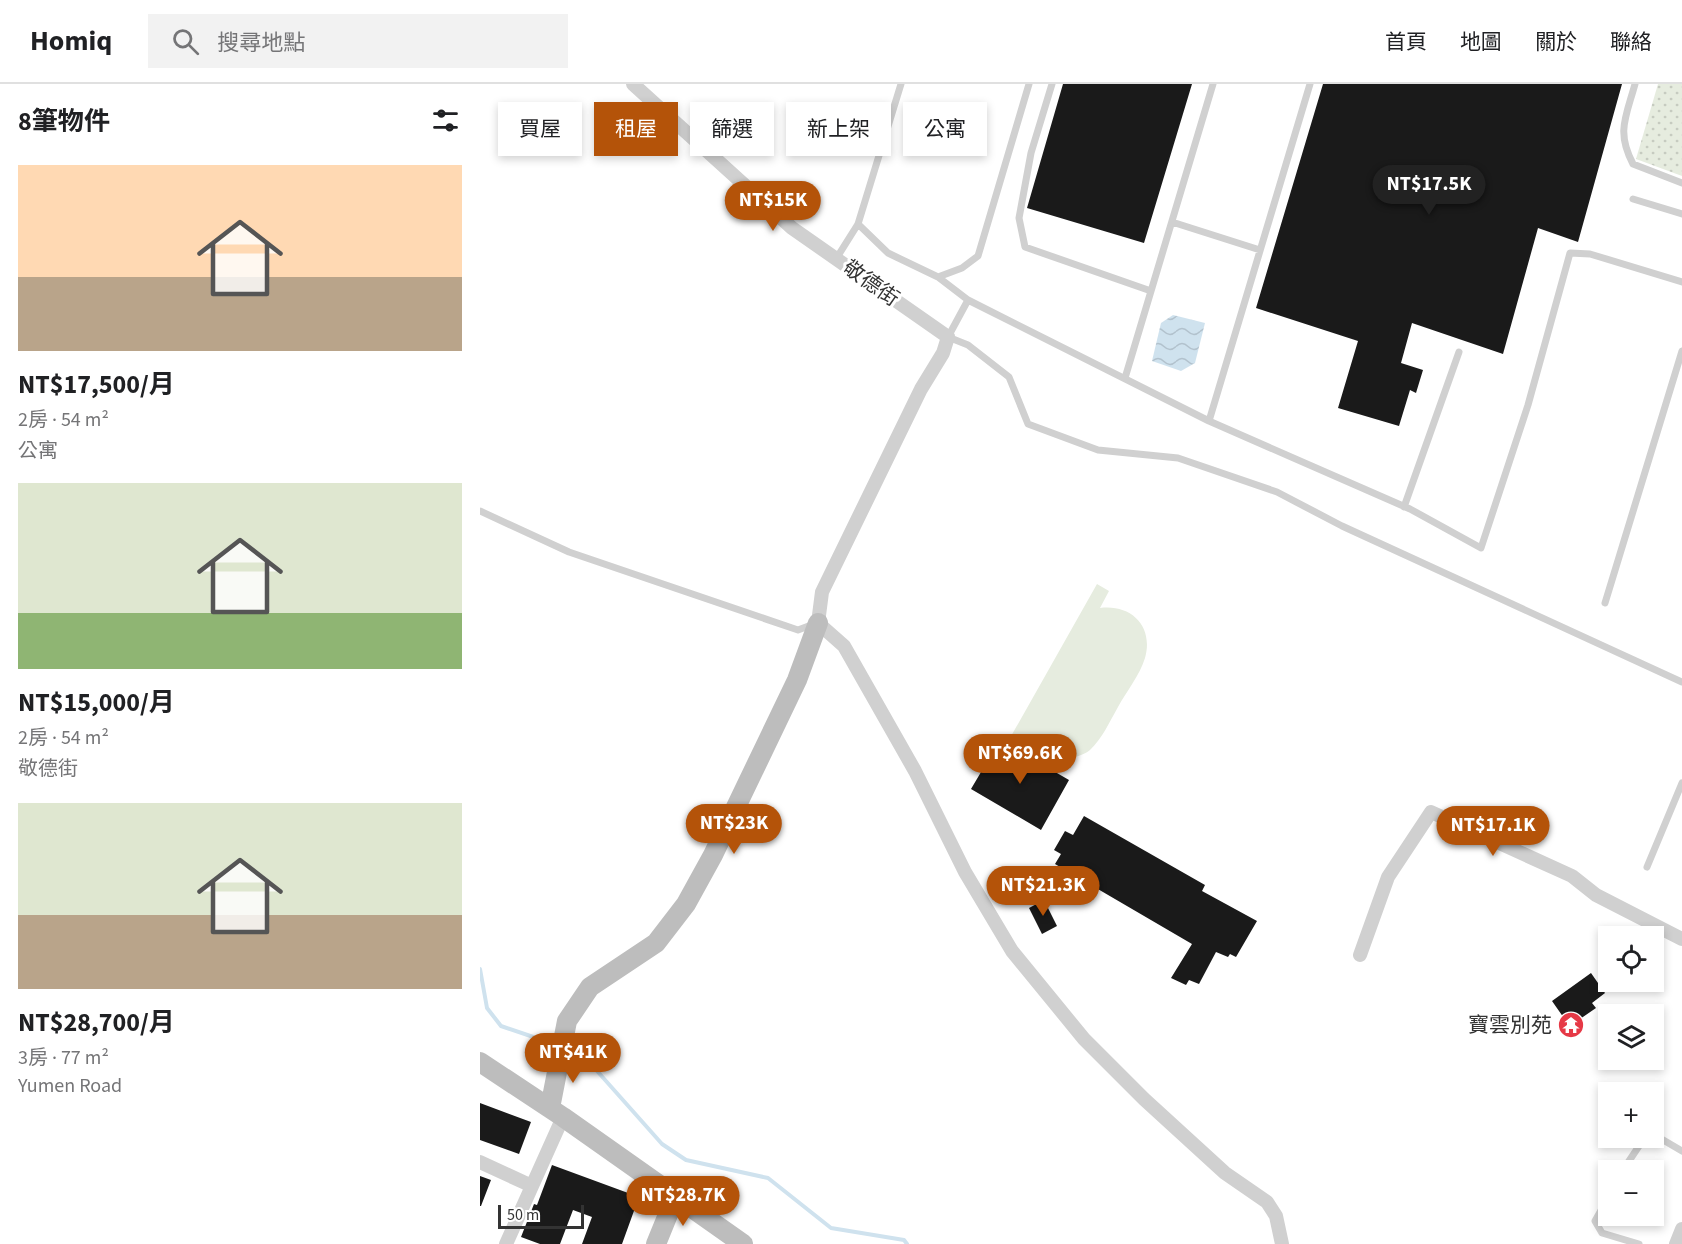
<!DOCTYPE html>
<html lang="zh-TW">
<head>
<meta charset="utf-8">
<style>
	body { margin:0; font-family:"Source Sans 3","Noto Sans TC",sans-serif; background:#f2f2f2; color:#202124; height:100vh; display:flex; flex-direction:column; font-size:22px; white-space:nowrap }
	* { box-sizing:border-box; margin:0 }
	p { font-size:20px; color:#757577 }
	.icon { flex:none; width:33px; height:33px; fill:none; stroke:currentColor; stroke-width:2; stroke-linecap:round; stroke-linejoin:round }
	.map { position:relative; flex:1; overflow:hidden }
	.panel { display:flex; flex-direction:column; background:#fff; width:480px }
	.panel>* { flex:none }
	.guide { position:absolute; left:18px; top:18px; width:570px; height:54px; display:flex; gap:12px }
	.buttons { position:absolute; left:1118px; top:842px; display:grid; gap:12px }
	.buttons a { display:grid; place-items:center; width:66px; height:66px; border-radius:0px; background:#fff; box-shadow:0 3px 9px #0003; font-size:30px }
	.scale { position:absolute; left:18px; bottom:15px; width:86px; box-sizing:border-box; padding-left:6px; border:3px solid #333; border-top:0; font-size:16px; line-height:21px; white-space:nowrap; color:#333; -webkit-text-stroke:4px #fff; paint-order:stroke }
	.price { position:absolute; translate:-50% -51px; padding:0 14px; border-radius:21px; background:#b45309; color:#fff; font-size:20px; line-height:39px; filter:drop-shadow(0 2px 3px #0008) }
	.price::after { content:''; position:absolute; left:50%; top:36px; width:18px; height:14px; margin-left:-9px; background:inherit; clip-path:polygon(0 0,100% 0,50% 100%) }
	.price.selected { background:#222; color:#fff }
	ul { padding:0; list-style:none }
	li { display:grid; align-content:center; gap:12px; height:318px; padding:0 18px }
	li span { display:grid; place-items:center; height:186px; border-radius:0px; color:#555 }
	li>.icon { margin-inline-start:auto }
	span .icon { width:108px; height:108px; fill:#fffc; stroke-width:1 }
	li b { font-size:26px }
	h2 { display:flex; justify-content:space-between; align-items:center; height:72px; padding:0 18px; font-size:26px }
	.chip { padding:0 21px; border-radius:0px; background:#fff; box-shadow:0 3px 9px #0003; font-size:21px; line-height:54px }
	.chip.selected { background:#b45309; color:#fff }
	header { display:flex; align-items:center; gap:36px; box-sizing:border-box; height:84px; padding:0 30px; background:#fff; border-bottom:2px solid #e0e0e0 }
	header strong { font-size:28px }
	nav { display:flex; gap:33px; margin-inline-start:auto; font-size:21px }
	.search { width:420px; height:54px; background:#f2f2f2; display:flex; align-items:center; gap:15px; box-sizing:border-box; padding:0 21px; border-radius:0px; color:#757577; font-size:22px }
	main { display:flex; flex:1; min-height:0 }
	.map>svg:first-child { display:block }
	.green { fill:url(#green-dots) }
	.pitch { fill:#e6ecdf }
	.water { fill:url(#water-waves) }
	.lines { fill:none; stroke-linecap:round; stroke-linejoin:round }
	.stream { stroke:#cfe2ee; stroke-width:4 }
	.building { fill:#1a1a1a }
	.lane { stroke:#d0d0d0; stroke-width:7 }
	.street { stroke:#d0d0d0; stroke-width:14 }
	.secondary { stroke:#bdbdbd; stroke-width:20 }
	.labels { text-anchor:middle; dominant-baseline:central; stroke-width:6; stroke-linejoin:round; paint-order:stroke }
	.street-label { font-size:21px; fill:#333; stroke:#fff }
	.poi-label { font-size:21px; fill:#333; stroke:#fff; text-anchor:end }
</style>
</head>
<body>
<header>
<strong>Homiq</strong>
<div class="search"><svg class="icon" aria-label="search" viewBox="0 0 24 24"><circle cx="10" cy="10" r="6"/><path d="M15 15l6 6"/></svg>搜尋地點</div>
<nav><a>首頁</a><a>地圖</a><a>關於</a><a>聯絡</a></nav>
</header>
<main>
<section class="panel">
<h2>8筆物件<svg class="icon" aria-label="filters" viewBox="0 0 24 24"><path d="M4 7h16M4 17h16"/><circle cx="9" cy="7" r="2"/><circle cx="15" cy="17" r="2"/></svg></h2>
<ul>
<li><span style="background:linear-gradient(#ffd9b3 60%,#b9a48a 0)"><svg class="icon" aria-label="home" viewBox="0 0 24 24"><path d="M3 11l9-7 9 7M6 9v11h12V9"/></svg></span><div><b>NT$17,500/月</b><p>2房 · 54 m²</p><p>公寓</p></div></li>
<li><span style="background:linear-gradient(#dfe7d0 70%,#8fb573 0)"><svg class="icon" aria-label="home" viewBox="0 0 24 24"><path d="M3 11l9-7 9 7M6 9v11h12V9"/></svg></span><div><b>NT$15,000/月</b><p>2房 · 54 m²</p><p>敬德街</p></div></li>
<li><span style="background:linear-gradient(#dfe7d0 60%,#b9a48a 0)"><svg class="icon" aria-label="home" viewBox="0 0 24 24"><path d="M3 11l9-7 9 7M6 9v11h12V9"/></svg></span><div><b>NT$28,700/月</b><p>3房 · 77 m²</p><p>Yumen Road</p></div></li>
</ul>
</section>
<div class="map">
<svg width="1202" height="1160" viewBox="0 0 1202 1160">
	<defs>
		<pattern id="green-dots" width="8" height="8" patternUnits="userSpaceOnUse" patternTransform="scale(1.5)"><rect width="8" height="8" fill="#e6ecdf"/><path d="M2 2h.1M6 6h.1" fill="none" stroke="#c6cbc0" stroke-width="1.8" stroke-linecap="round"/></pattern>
		<pattern id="water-waves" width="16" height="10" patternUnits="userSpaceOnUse" patternTransform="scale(1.5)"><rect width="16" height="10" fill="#cfe2ee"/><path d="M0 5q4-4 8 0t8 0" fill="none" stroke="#b2c2cd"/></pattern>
	</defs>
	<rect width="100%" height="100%" fill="#fff"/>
	<path class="green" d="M 1178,0 L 1202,0 L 1202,92 L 1156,75 Z"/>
	<path class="pitch" d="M 617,500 L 629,507 L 620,524 C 651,520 674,542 665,574 C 660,591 646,608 638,623 C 630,637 622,655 610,666 C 591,681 557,674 547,651 L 542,661 L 530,654 Z"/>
	<path class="water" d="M 693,231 L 725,239 L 715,279 L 701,287 L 672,277 L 681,239 Z"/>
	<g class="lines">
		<path class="stream" d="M 0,885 L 7,924 L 21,942 L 77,961
			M 87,965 L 102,970 L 182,1060 L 206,1076 L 288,1094 L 351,1144 L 424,1156 L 427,1160"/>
	</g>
	<path class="building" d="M 583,0 L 712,0 L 664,159 L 547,124 Z
		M 843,0 L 1142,0 L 1098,158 L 1058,144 L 1023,270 L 932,239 L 921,279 L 943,286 L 936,309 L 930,306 L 919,342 L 858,324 L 878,257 L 776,224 Z
		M 520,656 L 589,696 L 561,746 L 491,705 Z
		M 604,732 L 725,801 L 722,807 L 777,837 L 756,873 L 750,870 L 748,873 L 736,868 L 719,900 L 709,896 L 706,901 L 691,894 L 712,860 L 575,780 L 581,770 L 574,766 L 585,747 L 593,751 Z
		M 564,816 L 577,842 L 562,850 L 549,824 Z
		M 1111,889 L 1125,909 L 1112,919 L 1116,924 L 1100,935 L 1096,930 L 1086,937 L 1072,917 Z
		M 0,1019 L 51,1038 L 39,1070 L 0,1056 Z
		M 72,1081 L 159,1113 L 142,1160 L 102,1160 L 112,1133 L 93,1126 L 80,1160 L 60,1160 L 41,1153 L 54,1120 L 57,1121 Z
		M 0,1092 L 11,1096 L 1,1122 L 0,1122 Z"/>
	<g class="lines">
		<path class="lane" d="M 572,0 L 551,69 L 539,134 L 545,163 L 671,207
			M 1155,0 C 1146,33 1136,48 1153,80 L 1202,99
			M 1153,115 L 1202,130
			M 692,138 L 780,166
			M 378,140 L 408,169 L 458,193 L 482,184 L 498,172 L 549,0
			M 356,175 L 378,140 L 421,0
			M 458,193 L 488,216
			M 1202,198 L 1110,170 L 1090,169 L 1048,321 L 1001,464 L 930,425 L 729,337 L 488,216 L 468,253 L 488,261 L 529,293 L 548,340 L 618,366 L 698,374 L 797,408 L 862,442 L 1202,598
			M 645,294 L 733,0
			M 729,337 L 830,0
			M 924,423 L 979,268
			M 0,427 L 89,468 L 318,546 L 334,540
			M 1125,519 L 1202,267
			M 1167,783 L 1202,699
			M 1173,1050 L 1202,1067
			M 1143,1086 L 1165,1053
			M 1128,1114 L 1115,1137 L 1122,1149 L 1159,1160"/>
		<path class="street" d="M 153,0 L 312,144 L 468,253 L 463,269 L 441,305 L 342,508 L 338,539 L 364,562 L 435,687 L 485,788 L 532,867 L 604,955 L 664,1015 L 745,1089 L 787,1118 L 796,1132 L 802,1160
			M 880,871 L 908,793 L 951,728 L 1092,792 L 1116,811 L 1202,855
			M 0,1078 L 52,1102
			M 26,1160 L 83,1033
			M 1196,1160 L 1202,1145"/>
		<path class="secondary" d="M 0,978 L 83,1033 L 263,1160
			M 70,1024 L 87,937 L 110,903 L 176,859 L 206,820 L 233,771 L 317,596 L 338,539
			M 176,1160 L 196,1111"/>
	</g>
	<defs>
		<g id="temple-disc" transform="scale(1.35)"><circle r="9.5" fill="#e63946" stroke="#fff"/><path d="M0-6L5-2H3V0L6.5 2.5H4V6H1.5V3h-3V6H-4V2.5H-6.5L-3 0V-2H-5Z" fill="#fff"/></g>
	</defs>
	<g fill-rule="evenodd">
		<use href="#temple-disc" x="1091" y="941"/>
	</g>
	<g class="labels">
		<g class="street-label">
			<text transform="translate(391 199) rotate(35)">敬德街</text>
		</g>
		<g class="poi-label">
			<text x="1072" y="941">寶雲別苑</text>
		</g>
	</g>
</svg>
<div class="buttons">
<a><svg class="icon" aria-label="locate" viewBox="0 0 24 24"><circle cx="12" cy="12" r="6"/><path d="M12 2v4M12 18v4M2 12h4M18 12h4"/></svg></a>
<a><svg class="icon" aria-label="layers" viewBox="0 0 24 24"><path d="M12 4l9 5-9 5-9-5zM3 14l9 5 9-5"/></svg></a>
<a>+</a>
<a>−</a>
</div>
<div class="scale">50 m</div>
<b class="price selected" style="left:949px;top:132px">NT$17.5K</b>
<b class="price" style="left:293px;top:148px">NT$15K</b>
<b class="price" style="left:540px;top:701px">NT$69.6K</b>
<b class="price" style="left:254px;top:771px">NT$23K</b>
<b class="price" style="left:1013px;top:773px">NT$17.1K</b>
<b class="price" style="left:563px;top:833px">NT$21.3K</b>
<b class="price" style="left:93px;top:1000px">NT$41K</b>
<b class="price" style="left:203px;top:1143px">NT$28.7K</b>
<div class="guide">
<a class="chip">買屋</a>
<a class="chip selected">租屋</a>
<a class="chip">篩選</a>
<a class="chip">新上架</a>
<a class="chip">公寓</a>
</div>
</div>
</main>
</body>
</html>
